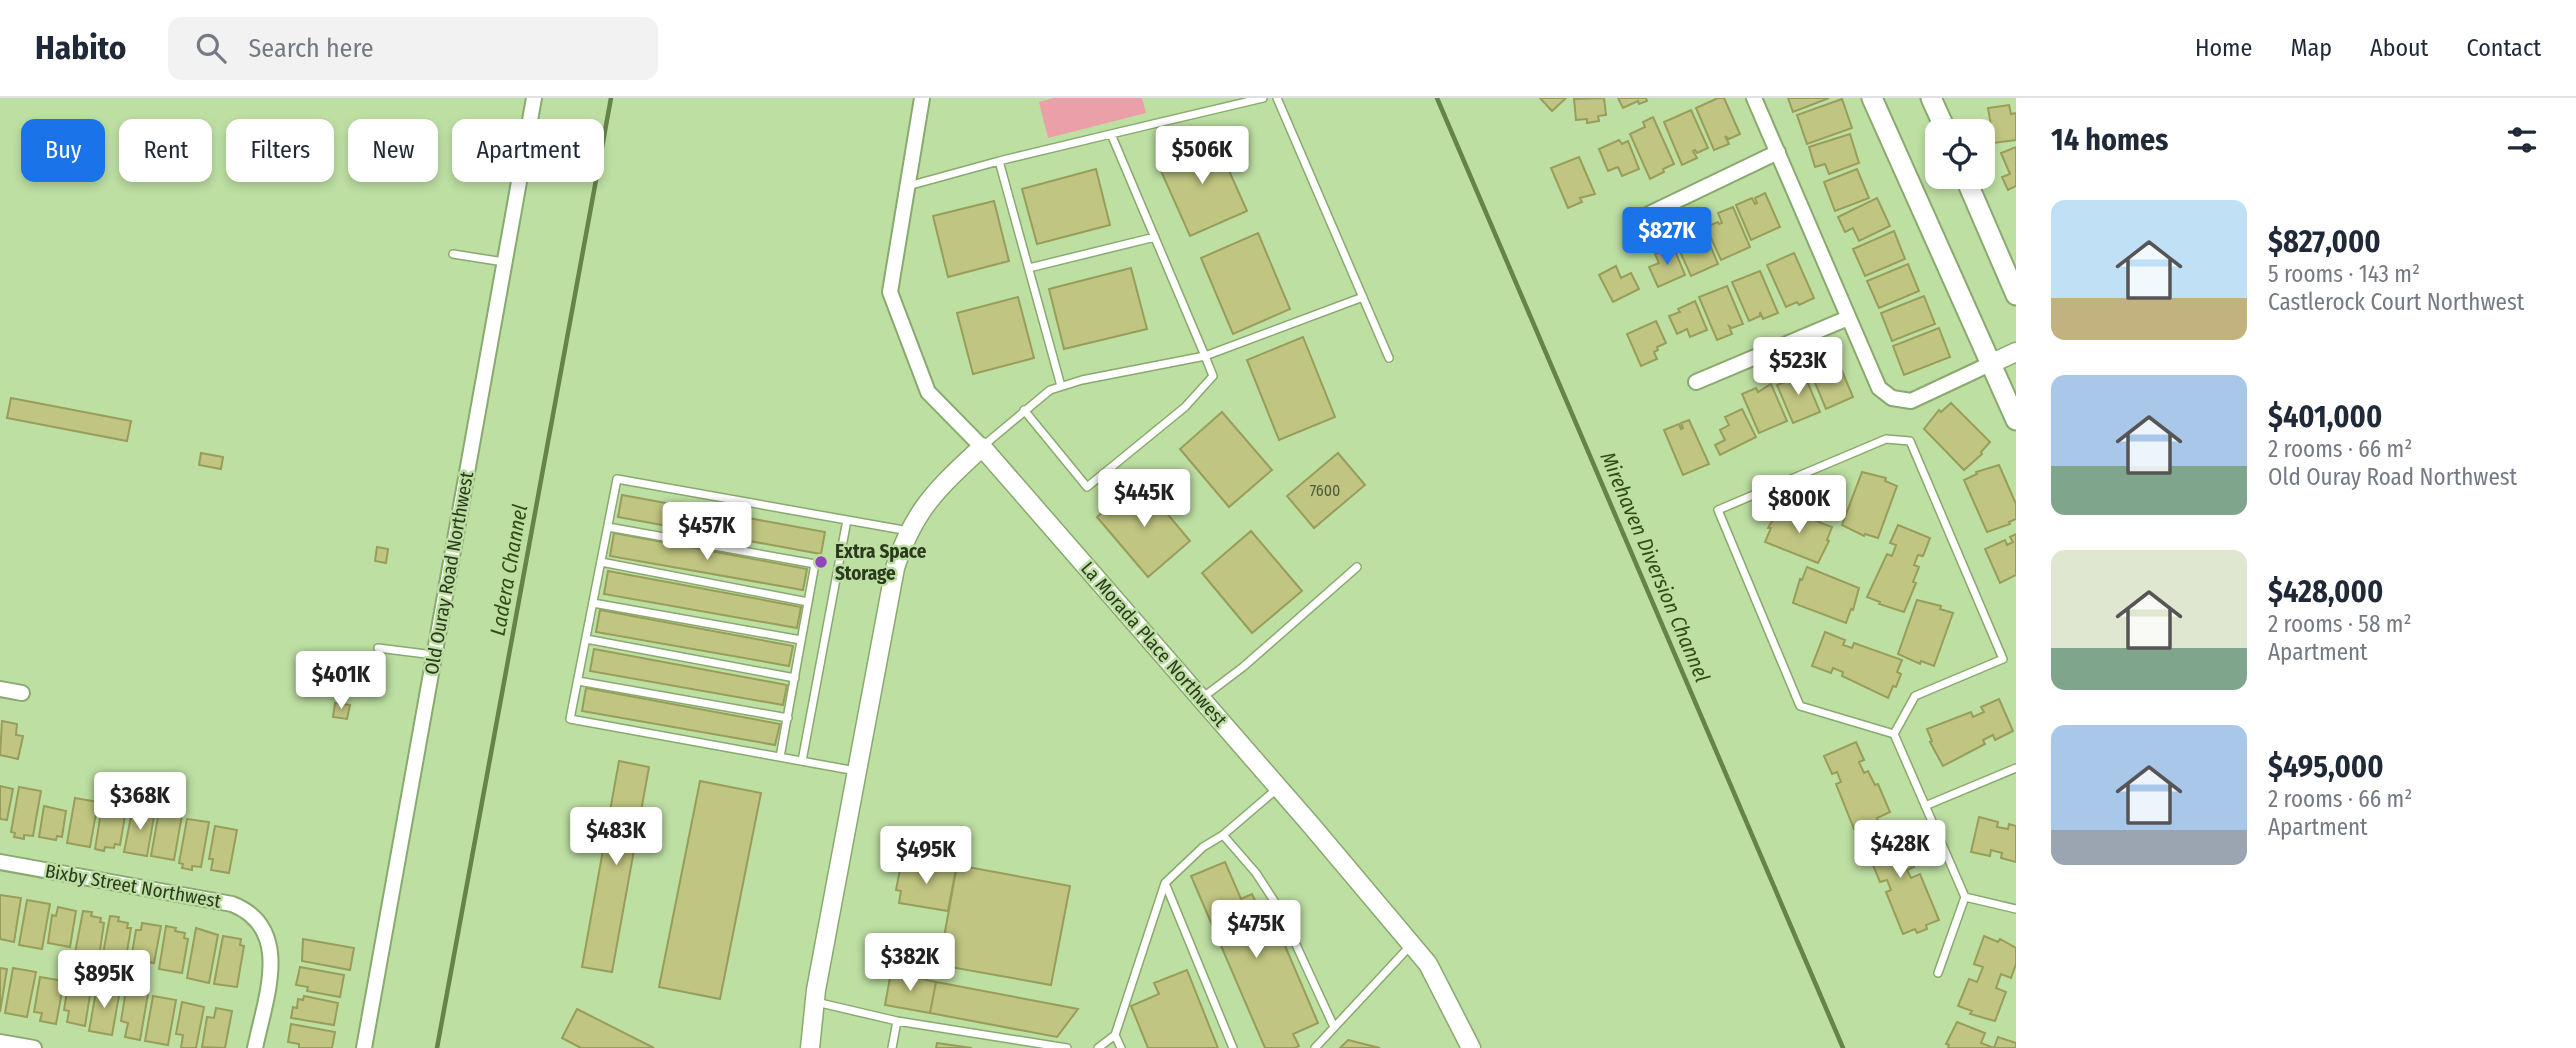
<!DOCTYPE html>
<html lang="en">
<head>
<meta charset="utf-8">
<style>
	body { margin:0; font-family:"Fira Sans Condensed",sans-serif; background:#f2f2f3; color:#1f2937; height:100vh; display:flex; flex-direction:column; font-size:26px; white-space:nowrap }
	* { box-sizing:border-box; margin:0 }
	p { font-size:23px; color:#747a83 }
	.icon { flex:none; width:38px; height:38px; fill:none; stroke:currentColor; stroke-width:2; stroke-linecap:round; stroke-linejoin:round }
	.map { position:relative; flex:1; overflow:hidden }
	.details { display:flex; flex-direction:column; background:#fff; width:560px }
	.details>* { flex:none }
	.banner { position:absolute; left:21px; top:21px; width:665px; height:63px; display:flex; gap:14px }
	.fabs { position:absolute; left:1925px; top:21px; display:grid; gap:14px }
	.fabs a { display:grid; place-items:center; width:70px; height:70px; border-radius:14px; background:#fff; box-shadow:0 4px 10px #0003; font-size:35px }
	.price { position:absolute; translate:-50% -60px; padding:0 16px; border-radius:7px; background:#fff; color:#222; font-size:23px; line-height:46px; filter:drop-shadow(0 2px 4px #0008) }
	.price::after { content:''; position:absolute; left:50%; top:42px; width:21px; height:16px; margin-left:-10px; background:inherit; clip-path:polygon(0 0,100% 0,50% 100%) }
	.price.current { background:#1a73e8; color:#fff }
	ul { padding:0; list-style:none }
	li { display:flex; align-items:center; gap:21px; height:175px; padding:0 35px }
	li span { display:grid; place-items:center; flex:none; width:196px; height:140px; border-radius:14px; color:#555 }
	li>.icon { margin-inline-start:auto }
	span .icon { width:84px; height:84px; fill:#fffc; stroke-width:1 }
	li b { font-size:30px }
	h2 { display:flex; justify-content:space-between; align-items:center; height:84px; padding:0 35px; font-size:30px }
	.tag { padding:0 24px; border-radius:14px; background:#fff; box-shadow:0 4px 10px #0003; font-size:24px; line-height:63px }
	.tag.current { background:#1a73e8; color:#fff }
	header { display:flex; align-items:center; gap:42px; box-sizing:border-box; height:98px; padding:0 35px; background:#fff; border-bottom:2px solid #e0e1e3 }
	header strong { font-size:33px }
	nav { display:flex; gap:38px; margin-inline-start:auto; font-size:24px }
	.search { width:490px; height:63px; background:#f2f2f3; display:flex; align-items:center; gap:18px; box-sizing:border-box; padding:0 24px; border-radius:14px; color:#747a83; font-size:26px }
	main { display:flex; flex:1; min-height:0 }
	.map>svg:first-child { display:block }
	.green { fill:#eb9fa8 }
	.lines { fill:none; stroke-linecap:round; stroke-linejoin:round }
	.stream { stroke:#648448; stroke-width:4.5 }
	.building { fill:#c0c581; stroke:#999d5a; stroke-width:2 }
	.service-casing { stroke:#89a96e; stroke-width:10 }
	.minor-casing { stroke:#89a96e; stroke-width:18 }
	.tertiary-casing { stroke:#89a96e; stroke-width:21 }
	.secondary-casing { stroke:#89a96e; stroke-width:23 }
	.service { stroke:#fff; stroke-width:7 }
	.minor { stroke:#fff; stroke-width:14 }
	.tertiary { stroke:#fff; stroke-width:18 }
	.secondary { stroke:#fff; stroke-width:19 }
	.poi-dot { fill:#9147ba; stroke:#bddfa2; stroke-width:2.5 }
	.labels { text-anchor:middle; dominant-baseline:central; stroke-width:5; stroke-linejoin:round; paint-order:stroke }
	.number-label { font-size:16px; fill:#515c39 }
	.poi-label { font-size:19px; font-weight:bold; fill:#2c3921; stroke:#bddfa2; text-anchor:start }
	.street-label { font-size:19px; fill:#2c3921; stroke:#bddfa2 }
	.water-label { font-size:21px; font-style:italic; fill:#324c16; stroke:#bddfa2 }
</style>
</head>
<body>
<header>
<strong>Habito</strong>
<div class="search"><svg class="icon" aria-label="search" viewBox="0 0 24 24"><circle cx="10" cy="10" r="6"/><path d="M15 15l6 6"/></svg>Search here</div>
<nav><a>Home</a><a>Map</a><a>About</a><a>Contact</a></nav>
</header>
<main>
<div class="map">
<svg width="2016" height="950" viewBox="0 0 2016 950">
	<rect width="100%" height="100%" fill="#bddfa2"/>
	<path class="green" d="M 1054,0 L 1142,0 L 1146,15 L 1048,40 L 1039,4 Z"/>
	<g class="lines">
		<path class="stream" d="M 1437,0 L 1843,950
			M 437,950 L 611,0"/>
	</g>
	<path class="building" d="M 1540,0 L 1566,0 L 1552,13 Z
		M 1604,0 L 1606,17 L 1598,18 L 1599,23 L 1587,25 L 1587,21 L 1576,22 L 1574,1 Z
		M 1618,0 L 1646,0 L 1647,3 L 1639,6 L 1638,3 L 1623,10 Z
		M 1718,0 L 1724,0 L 1740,36 L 1729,41 L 1725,38 L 1729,46 L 1714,52 L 1696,10 Z
		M 1788,0 L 1829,0 L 1793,14 Z
		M 1842,1 L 1852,30 L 1807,46 L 1797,17 Z
		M 2009,7 L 2011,16 L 2016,15 L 2016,42 L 1994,45 L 1988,10 Z
		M 1691,12 L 1708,50 L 1697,55 L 1695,52 L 1693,53 L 1697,60 L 1682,67 L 1664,24 Z
		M 1653,19 L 1674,66 L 1663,71 L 1664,74 L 1650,81 L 1630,36 L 1645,29 L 1643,24 Z
		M 1850,36 L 1859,65 L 1829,76 L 1825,66 L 1815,69 L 1809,49 Z
		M 1214,39 L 1247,113 L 1190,138 L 1157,64 Z
		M 1619,42 L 1622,46 L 1628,43 L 1639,71 L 1622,78 L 1618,69 L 1608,73 L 1599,51 Z
		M 2016,49 L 2016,88 L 2008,92 L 2002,79 L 2010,76 L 2001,55 Z
		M 1579,59 L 1595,96 L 1580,100 L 1582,104 L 1568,110 L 1551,70 Z
		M 1096,71 L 1110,127 L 1037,146 L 1022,91 Z
		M 1857,71 L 1869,100 L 1835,113 L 1824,84 Z
		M 1765,95 L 1780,129 L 1751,142 L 1736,107 L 1752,100 L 1755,106 L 1757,105 L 1755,100 Z
		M 1877,100 L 1890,128 L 1859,143 L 1853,130 L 1845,134 L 1838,119 Z
		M 994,103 L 1009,163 L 948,179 L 933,118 Z
		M 1733,109 L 1750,149 L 1721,162 L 1706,129 L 1718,124 L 1719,126 L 1722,125 L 1718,115 Z
		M 1700,123 L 1718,166 L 1691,178 L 1674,140 L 1685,135 L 1687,139 L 1688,138 L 1685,130 Z
		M 1894,133 L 1905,161 L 1865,178 L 1853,151 Z
		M 1258,135 L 1290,211 L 1233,236 L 1201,160 Z
		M 1673,148 L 1685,177 L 1658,189 L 1649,169 L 1659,165 L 1655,156 Z
		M 1794,155 L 1814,200 L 1799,207 L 1797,204 L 1786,209 L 1767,167 Z
		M 1908,166 L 1919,193 L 1879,210 L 1867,183 Z
		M 1616,168 L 1621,180 L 1631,175 L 1639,191 L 1613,204 L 1599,177 Z
		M 1131,170 L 1147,231 L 1064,251 L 1049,191 Z
		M 1760,173 L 1778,215 L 1763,221 L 1760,214 L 1760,218 L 1749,223 L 1732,184 Z
		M 1727,188 L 1743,226 L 1732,230 L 1729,228 L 1732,236 L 1717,242 L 1699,199 Z
		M 1924,198 L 1935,226 L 1892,243 L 1881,215 Z
		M 1018,199 L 1034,260 L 973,276 L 957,215 Z
		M 1695,203 L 1707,232 L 1690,239 L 1687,231 L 1677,236 L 1669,218 L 1680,214 L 1678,211 Z
		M 1656,223 L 1666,245 L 1657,249 L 1658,252 L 1654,254 L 1657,261 L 1641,268 L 1627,236 Z
		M 1939,230 L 1950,259 L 1904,277 L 1893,248 Z
		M 1303,239 L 1335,319 L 1279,342 L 1247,262 Z
		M 1837,261 L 1853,299 L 1826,311 L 1808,268 L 1822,262 L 1826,270 L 1828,269 L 1826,266 Z
		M 1802,271 L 1820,314 L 1793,325 L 1777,287 L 1788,283 L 1791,285 L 1788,277 Z
		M 1771,286 L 1787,323 L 1759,335 L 1742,296 L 1756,290 L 1758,294 Z
		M 11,300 L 131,323 L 127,343 L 7,320 Z
		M 1951,305 L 1990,344 L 1981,354 L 1982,356 L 1964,372 L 1924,331 L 1939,312 L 1941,314 Z
		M 1742,311 L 1756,339 L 1720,357 L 1715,347 L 1725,342 L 1720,332 L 1729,327 L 1725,319 Z
		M 1222,314 L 1272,372 L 1229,409 L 1180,351 Z
		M 1689,322 L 1709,366 L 1683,377 L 1664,332 L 1679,326 L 1681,331 L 1683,330 L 1681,325 Z
		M 201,355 L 223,359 L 221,371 L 199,367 Z
		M 1338,355 L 1365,387 L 1314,430 L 1287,398 Z
		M 1999,367 L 2016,406 L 2016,421 L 2009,424 L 2010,426 L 1987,434 L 1964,382 L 1977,376 L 1976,374 Z
		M 1862,374 L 1886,380 L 1885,383 L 1897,388 L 1878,440 L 1865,436 L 1864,438 L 1842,427 Z
		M 1140,383 L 1190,443 L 1148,479 L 1097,419 Z
		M 622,397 L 825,434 L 821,456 L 618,419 Z
		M 1780,409 L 1832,429 L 1827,442 L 1829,443 L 1818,465 L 1765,444 L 1771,430 L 1768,430 Z
		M 1898,427 L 1930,440 L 1923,458 L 1918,457 L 1914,467 L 1919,469 L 1913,484 L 1916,485 L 1904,514 L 1879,506 L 1880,504 L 1867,499 L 1887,456 L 1892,458 L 1896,447 L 1890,445 Z
		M 1251,433 L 1302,493 L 1252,535 L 1202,475 Z
		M 614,435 L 807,471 L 803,492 L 610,458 Z
		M 2016,436 L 2016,477 L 2000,485 L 1985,451 L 2005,442 L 2007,447 L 2013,444 L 2010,439 Z
		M 377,449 L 388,451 L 386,465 L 375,463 Z
		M 1807,469 L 1859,490 L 1853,512 L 1851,511 L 1846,525 L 1793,505 L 1800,481 L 1802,482 Z
		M 608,473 L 801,509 L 797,530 L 604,496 Z
		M 1917,502 L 1941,508 L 1940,511 L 1953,515 L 1934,568 L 1921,563 L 1920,566 L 1898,556 Z
		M 600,512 L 793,548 L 789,568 L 596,534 Z
		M 1825,534 L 1845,542 L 1843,547 L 1852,550 L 1854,545 L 1902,562 L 1897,574 L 1901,576 L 1896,589 L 1893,588 L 1888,600 L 1842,578 L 1843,574 L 1833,570 L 1831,575 L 1812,568 Z
		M 594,551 L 787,587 L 783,607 L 590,573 Z
		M 586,590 L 780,626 L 775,647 L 582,613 Z
		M 1999,601 L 2013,633 L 1995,642 L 1993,637 L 1983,642 L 1985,646 L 1943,668 L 1930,644 L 1932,643 L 1927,631 L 1971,614 L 1973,619 L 1984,614 L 1981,609 Z
		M 335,605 L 350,607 L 347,621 L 333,619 Z
		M 2,623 L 17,626 L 16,637 L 23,638 L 18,661 L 0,657 Z
		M 1856,644 L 1864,662 L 1859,664 L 1864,675 L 1868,673 L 1875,687 L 1878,686 L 1890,714 L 1877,720 L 1878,722 L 1854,731 L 1836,686 L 1841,684 L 1837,674 L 1832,676 L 1824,658 Z
		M 619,663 L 649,669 L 612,874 L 582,869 Z
		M 700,683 L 761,695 L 720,901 L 659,889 Z
		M 0,688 L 13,691 L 7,722 L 0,721 Z
		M 19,689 L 41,693 L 33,738 L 24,737 L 24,741 L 14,739 L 15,735 L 11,734 Z
		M 75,700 L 98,704 L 90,749 L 67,745 Z
		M 44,708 L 66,713 L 62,739 L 57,738 L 56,742 L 39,739 Z
		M 102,708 L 126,712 L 120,747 L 115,746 L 114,750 L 105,749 L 104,753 L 95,751 Z
		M 133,709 L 155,713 L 147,758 L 124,754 Z
		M 159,713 L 182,717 L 174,762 L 151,758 Z
		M 1979,719 L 1998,724 L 1997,729 L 2008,731 L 2009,726 L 2016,728 L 2016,764 L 2001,760 L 2002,755 L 1991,752 L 1990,758 L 1971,754 Z
		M 187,721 L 209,724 L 201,769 L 192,768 L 192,772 L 182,770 L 183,766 L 179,765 Z
		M 1896,726 L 1914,769 L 1907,772 L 1911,780 L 1920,776 L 1939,822 L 1926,827 L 1927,831 L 1917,835 L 1915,831 L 1903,836 L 1886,794 L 1891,792 L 1887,782 L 1880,784 L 1862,741 L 1881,730 L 1883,732 Z
		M 215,728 L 237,732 L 229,775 L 211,772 L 213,761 L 209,761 Z
		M 902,761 L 911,763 L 911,766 L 925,769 L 925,766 L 956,771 L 948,813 L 899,805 L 901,793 L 896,792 Z
		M 1225,764 L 1241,801 L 1252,796 L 1259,811 L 1264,807 L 1270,823 L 1274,822 L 1318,925 L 1293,936 L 1299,948 L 1295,950 L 1265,950 L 1191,778 Z
		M 957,767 L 1070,788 L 1051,887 L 939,867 Z
		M 0,797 L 21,800 L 14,844 L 0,841 Z
		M 27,802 L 50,806 L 42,851 L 19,847 Z
		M 58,809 L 76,813 L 70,849 L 48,845 L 52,817 L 56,818 Z
		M 83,813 L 92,814 L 91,818 L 101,820 L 100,824 L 104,825 L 99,859 L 75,855 Z
		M 110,818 L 119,819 L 118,823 L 128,825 L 127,830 L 131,830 L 125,865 L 102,861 Z
		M 142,825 L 161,828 L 154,865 L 131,861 L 136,832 L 141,832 Z
		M 166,828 L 176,830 L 175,833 L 185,835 L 184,840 L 188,841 L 182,875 L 159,871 Z
		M 196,830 L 218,837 L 209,885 L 187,880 Z
		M 223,838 L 241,841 L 240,847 L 244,848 L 237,889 L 214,886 Z
		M 1984,838 L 1998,844 L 2000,841 L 2016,850 L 2016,866 L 2011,880 L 2001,876 L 1996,890 L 2006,894 L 1995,923 L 1970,916 L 1972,913 L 1958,908 L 1969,881 L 1977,884 L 1983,869 L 1974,866 Z
		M 303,841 L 354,850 L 350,872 L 302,863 Z
		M 300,869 L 344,877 L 340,899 L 307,893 L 308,889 L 296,887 Z
		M 0,870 L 7,871 L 0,914 Z
		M 13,870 L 36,874 L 27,919 L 5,915 Z
		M 1187,872 L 1218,950 L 1148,950 L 1131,908 L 1159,896 L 1154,885 Z
		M 891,874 L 936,884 L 930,915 L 885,907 Z
		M 40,879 L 64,883 L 56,926 L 40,923 L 42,915 L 34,914 Z
		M 936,884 L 1078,911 L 1057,939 L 930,915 Z
		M 97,888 L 120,892 L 112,937 L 89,933 Z
		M 126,892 L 148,896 L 140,942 L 125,939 L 128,925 L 121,923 Z
		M 67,893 L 90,897 L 85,928 L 67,924 L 69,913 L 64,912 Z
		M 153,898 L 176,902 L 168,947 L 145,943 Z
		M 304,898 L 338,905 L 334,927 L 291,920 L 293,909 L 297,910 L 298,901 L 303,902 Z
		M 182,904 L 204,909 L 196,950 L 181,950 L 183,937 L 176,936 Z
		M 216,910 L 232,913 L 225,950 L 202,949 L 207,919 L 214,920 Z
		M 577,911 L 654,950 L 581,950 L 562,940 Z
		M 1957,924 L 1985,935 L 1981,945 L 1994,950 L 1998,939 L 2016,945 L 2016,950 L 1948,950 L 1949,947 L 1946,946 Z
		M 291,926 L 335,934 L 332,950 L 299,950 L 299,946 L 288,944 Z
		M 1348,942 L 1380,950 L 1340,950 Z
		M 937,945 L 972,950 L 936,950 Z"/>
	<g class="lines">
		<g class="service-casing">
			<path id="service" d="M 1263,0 L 1111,36 L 1205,258 L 1363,199
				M 1277,0 L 1389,260
				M 999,63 L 1111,36
				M 908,88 L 999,63 L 1061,288
				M 453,156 L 504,164
				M 1029,170 L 1155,139
				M 1886,341 L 1910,343 L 2003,561 L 1915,598 L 1894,636 L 1800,608 L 1718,412 Z
				M 983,348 L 1050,292 L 1082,282 L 1205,258 L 1213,278 L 1185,309 L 1087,389 L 1024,312
				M 608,429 L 815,466 L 780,659
				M 601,464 L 808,504
				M 593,505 L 801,542
				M 586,541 L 795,580
				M 378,550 L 434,557
				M 578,583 L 788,620
				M 1202,600 L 1243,569 L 1357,469
				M 1894,636 L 1965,799
				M 802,663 L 847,422
				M 856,673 L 570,621 L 617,381 L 909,433
				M 1925,708 L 2016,670
				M 1223,737 L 1256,775 L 1280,812 L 1334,929
				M 1938,875 L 1965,799 L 2016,811
				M 816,904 L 897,923 L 892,950
				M 897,923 L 1067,950
				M 1115,937 L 1121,950
				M 1098,950 L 1115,937 L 1165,785
				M 1233,950 L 1165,785 L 1203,749 L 1223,737 L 1278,690
				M 1315,950 L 1410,848"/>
		</g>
		<g class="minor-casing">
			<path id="minor" d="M 922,0 L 890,194 L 928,294 L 982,349
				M 1754,0 L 1879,290 L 1892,300 L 1911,303 L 1990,266
				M 1632,124 L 1778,54
				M 1696,284 L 1848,220
				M 0,591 L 22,595
				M 0,764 L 232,806 C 294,830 265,901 255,950
				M 0,944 L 34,950
				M 364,950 L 534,0"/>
		</g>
		<g class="tertiary-casing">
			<path id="tertiary" d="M 1990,266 L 2016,254
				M 810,950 L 816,892 L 895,470 C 914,411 938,390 982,349 L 1311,727 L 1428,866 L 1471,950"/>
		</g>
		<g class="secondary-casing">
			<path id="secondary" d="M 1872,0 L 2016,322
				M 1931,0 L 1946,33
				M 1965,79 L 2016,197"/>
		</g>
		<use href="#service" class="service"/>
		<use href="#minor" class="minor"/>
		<use href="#tertiary" class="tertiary"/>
		<use href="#secondary" class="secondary"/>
	</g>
	<circle class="poi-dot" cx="821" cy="464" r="7"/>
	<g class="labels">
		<g class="number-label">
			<text x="1325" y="392">7600</text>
		</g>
		<g class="poi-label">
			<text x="835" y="453">Extra Space<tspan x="835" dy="22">Storage</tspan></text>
		</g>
		<g class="street-label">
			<text transform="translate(449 475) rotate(-80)">Old Ouray Road Northwest</text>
			<text transform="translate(1154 546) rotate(49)">La Morada Place Northwest</text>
			<text transform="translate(133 788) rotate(10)">Bixby Street Northwest</text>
		</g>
		<g class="water-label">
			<text transform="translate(1655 469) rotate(67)">Mirehaven Diversion Channel</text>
			<text transform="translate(509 472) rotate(-80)">Ladera Channel</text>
		</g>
	</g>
</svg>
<div class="fabs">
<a><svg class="icon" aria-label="locate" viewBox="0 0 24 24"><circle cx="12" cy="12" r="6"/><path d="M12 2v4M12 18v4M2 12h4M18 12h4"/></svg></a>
</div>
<b class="price" style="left:1202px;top:88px">$506K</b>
<b class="price current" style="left:1667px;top:169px">$827K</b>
<b class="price" style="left:1798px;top:299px">$523K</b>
<b class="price" style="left:1144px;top:431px">$445K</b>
<b class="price" style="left:1799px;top:437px">$800K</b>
<b class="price" style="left:707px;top:464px">$457K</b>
<b class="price" style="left:341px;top:613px">$401K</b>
<b class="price" style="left:140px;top:734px">$368K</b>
<b class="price" style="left:616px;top:769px">$483K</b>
<b class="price" style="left:1900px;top:782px">$428K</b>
<b class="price" style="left:926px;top:788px">$495K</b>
<b class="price" style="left:1256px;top:862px">$475K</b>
<b class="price" style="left:910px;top:895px">$382K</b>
<b class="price" style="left:104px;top:912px">$895K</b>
<div class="banner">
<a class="tag current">Buy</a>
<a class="tag">Rent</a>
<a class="tag">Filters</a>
<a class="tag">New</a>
<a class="tag">Apartment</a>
</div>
</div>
<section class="details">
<h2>14 homes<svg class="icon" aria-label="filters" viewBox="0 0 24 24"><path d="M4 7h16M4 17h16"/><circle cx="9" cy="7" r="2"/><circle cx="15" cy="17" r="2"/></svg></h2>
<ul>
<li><span style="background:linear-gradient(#bfe0f5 70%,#c2b280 0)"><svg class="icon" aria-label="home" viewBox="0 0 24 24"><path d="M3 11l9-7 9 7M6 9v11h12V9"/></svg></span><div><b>$827,000</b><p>5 rooms · 143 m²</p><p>Castlerock Court Northwest</p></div></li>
<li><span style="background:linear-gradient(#a9c7e8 65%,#7fa58c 0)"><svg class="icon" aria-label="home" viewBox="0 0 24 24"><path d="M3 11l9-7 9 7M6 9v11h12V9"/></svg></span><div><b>$401,000</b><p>2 rooms · 66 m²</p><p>Old Ouray Road Northwest</p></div></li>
<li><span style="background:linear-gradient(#dfe7d0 70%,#7fa58c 0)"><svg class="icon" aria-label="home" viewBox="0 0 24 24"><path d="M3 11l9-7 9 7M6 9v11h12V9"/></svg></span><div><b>$428,000</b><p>2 rooms · 58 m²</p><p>Apartment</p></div></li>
<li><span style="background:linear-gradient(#a9c7e8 75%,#9aa5b1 0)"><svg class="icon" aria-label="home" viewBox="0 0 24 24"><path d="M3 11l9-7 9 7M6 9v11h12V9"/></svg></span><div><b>$495,000</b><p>2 rooms · 66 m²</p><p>Apartment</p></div></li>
</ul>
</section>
</main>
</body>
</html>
